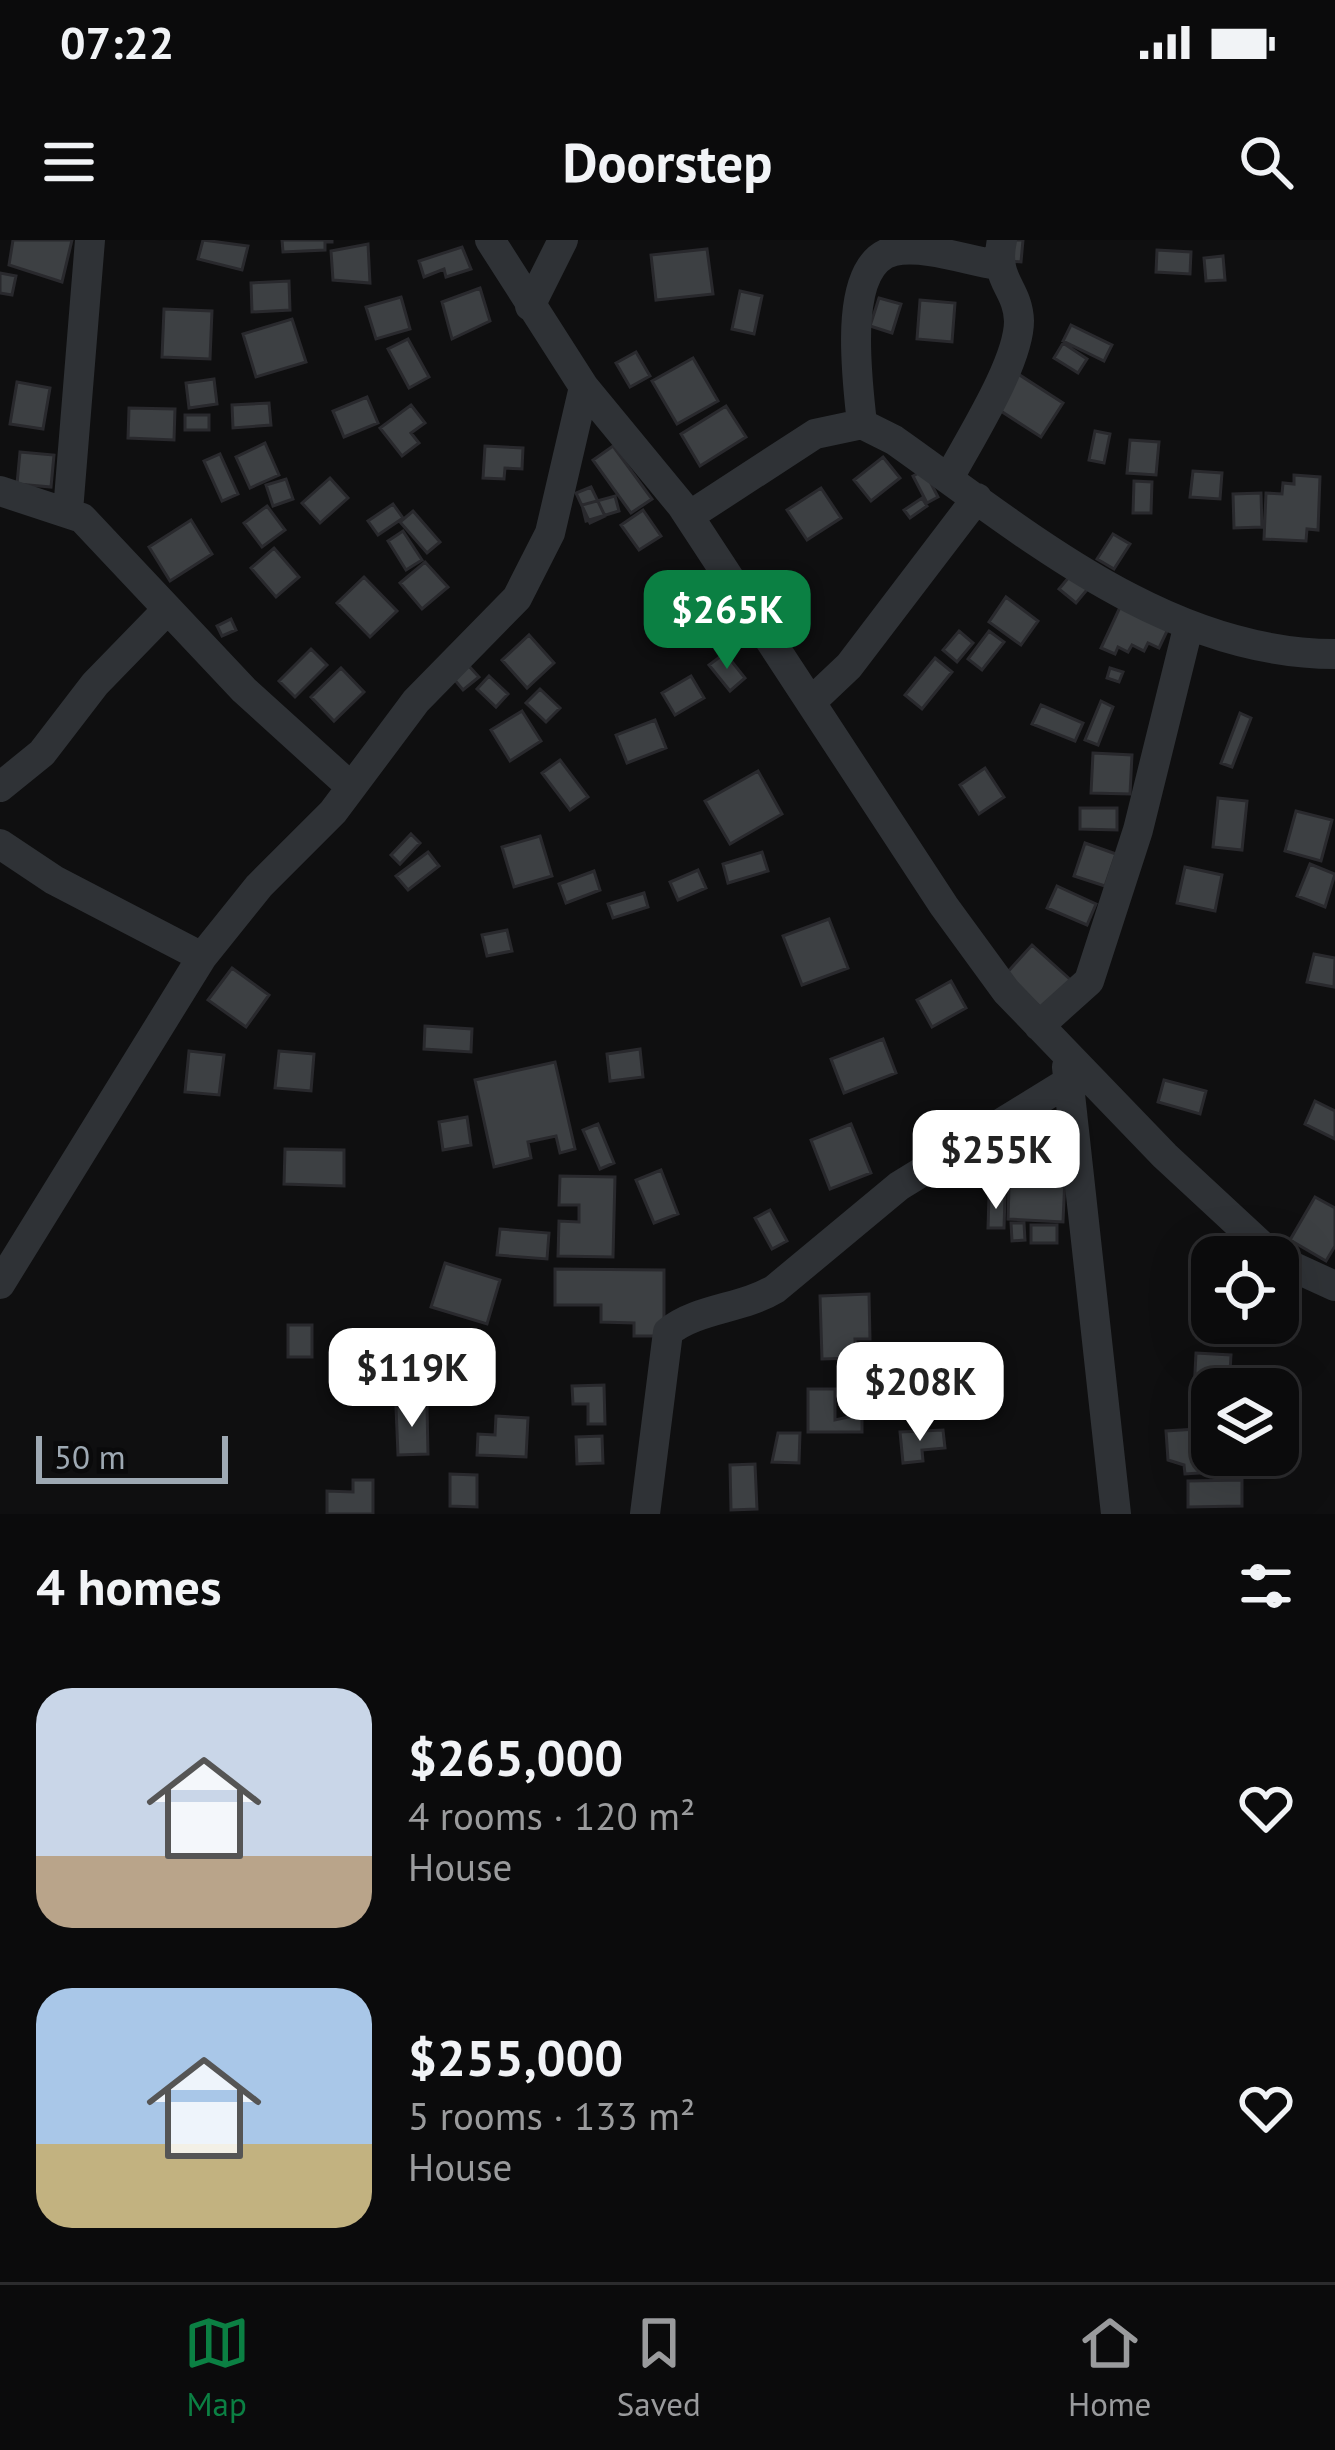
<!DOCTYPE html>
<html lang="en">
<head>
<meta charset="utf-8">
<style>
	body { margin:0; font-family:"PT Sans",sans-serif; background:#19191a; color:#f1f3f6; height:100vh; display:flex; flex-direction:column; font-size:45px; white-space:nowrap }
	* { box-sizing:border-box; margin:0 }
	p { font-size:39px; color:#9a9b9d }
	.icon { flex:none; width:66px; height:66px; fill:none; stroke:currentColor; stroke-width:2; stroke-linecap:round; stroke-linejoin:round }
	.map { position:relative; height:1274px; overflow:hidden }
	.drawer { display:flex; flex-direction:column; background:#0b0b0c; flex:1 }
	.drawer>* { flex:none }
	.tools { position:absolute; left:1191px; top:996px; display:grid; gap:24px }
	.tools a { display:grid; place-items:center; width:108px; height:108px; border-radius:24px; background:#0b0b0c; box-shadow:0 12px 48px #0002,0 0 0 3px #2b2b2d; font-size:60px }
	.scale { position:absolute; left:36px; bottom:30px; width:192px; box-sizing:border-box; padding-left:12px; border:6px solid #9ea9b3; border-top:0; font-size:33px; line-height:42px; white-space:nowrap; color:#9ea9b3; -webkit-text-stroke:9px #0a0a0b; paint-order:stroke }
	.price { position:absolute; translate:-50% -102px; padding:0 27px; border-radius:24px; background:#fff; color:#222; font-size:39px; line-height:78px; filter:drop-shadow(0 3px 6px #0008) }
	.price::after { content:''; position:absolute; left:50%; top:72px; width:36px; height:27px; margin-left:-18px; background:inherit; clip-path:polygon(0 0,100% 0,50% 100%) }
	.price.on { background:#0b8043; color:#fff }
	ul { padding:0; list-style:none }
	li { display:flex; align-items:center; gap:36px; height:300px; padding:0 36px }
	li span { display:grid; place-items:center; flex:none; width:336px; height:240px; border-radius:36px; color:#555 }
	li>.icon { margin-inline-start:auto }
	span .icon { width:144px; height:144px; fill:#fffc; stroke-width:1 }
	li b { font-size:51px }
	h2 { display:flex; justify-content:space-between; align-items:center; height:144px; padding:0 36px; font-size:51px }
	.status { display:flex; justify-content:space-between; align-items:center; height:84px; padding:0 60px; background:#0b0b0c; direction:ltr }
	.status svg { height:33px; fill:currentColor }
	header { display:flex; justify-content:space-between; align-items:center; height:156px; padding:0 36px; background:#0b0b0c; font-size:54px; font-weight:700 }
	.dock { display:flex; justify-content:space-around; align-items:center; height:168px; border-top:3px solid #2b2b2d; background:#0b0b0c; font-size:33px; color:#9a9b9d }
	.dock a { display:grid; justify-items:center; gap:6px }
	.dock .on { color:#0b8043 }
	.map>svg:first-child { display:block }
	.building { fill:#3d4043; stroke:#29292d; stroke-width:3 }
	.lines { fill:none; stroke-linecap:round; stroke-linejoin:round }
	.minor { stroke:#2f3236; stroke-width:30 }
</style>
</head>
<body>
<div class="status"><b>07:22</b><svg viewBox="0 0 49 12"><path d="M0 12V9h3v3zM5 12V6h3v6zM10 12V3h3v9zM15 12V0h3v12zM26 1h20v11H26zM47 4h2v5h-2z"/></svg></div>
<header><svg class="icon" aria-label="menu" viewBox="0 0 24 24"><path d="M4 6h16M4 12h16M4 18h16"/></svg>Doorstep<svg class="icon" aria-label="search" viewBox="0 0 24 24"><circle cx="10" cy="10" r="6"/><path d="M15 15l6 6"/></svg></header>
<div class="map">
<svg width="1335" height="1274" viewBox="0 0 1335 1274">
	<rect width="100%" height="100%" fill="#0f0f10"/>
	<path class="building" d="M 13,0 L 72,0 L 62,42 L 9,25 Z
		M 203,0 L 248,6 L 242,30 L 198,19 Z
		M 282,0 L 332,0 L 332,2 L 325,2 L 325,10 L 283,12 Z
		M 1009,0 L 1023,0 L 1021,22 L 1008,21 Z
		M 368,4 L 370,43 L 333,40 L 331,11 Z
		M 462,7 L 471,29 L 446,37 L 444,29 L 424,37 L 419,21 Z
		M 707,9 L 713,54 L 656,60 L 651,15 Z
		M 1157,10 L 1191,12 L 1190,34 L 1156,32 Z
		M 1223,16 L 1225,40 L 1206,41 L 1204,18 Z
		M 0,33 L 16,36 L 12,55 L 0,53 Z
		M 289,41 L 290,70 L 252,72 L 251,43 Z
		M 480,48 L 490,81 L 452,99 L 442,62 Z
		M 740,51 L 762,56 L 754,94 L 732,89 Z
		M 401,57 L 410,89 L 376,99 L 366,67 Z
		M 879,58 L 901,64 L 892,93 L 870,86 Z
		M 920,60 L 955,63 L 952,102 L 917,99 Z
		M 164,69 L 212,71 L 210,119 L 162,117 Z
		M 292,79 L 306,122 L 256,137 L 243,94 Z
		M 1071,85 L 1112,105 L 1104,121 L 1063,101 Z
		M 408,99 L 429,137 L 409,148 L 388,109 Z
		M 1063,103 L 1087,119 L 1078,133 L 1054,118 Z
		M 636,112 L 650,136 L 630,147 L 616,123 Z
		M 693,118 L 718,161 L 677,184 L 652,141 Z
		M 1015,132 L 1063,163 L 1041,197 L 993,166 Z
		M 214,139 L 217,164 L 189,168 L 186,143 Z
		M 17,142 L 50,148 L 43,189 L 10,184 Z
		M 367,157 L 378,183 L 344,197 L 333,171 Z
		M 269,163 L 271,185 L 233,188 L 232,165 Z
		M 411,165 L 425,183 L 411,193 L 419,203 L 402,216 L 380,188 Z
		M 726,166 L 746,197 L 700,226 L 681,194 Z
		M 129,168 L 175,169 L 174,200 L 128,198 Z
		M 185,175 L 209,175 L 209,190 L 185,190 Z
		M 1095,191 L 1110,194 L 1104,223 L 1089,220 Z
		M 1130,200 L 1159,202 L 1156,235 L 1127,233 Z
		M 265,203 L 279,235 L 250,248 L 236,217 Z
		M 485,206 L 523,208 L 522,229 L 505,228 L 504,239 L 483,238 Z
		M 613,206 L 652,259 L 631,273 L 593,220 Z
		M 20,212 L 54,215 L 51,247 L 17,244 Z
		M 220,214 L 238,254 L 222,261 L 204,221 Z
		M 883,217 L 900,238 L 871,261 L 854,240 Z
		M 924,230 L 938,257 L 927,263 L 913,236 Z
		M 1193,231 L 1222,233 L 1220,259 L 1190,257 Z
		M 1294,235 L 1320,237 L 1318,290 L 1307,289 L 1306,301 L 1264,299 L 1266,253 L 1282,254 L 1283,243 L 1294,244 Z
		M 330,238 L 348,258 L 320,283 L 302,263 Z
		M 286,239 L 293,259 L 273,266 L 266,245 Z
		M 1134,241 L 1152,242 L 1151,273 L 1133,273 Z
		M 591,247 L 605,276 L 590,283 L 576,253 Z
		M 821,248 L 841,278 L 807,300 L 787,270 Z
		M 1261,253 L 1262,287 L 1234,288 L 1233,254 Z
		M 615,256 L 619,271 L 586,281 L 582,265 Z
		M 922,258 L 927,266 L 910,278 L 904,270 Z
		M 393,264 L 403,278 L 378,295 L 368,281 Z
		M 267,266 L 285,290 L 262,307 L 244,283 Z
		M 643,270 L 661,296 L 639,310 L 621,285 Z
		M 413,271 L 440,302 L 427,313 L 400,282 Z
		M 191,280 L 212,314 L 170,341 L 149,307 Z
		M 403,291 L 422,320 L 406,330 L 388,301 Z
		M 1113,294 L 1130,304 L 1114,329 L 1097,319 Z
		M 274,308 L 299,337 L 276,357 L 251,328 Z
		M 425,322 L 448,347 L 422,369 L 400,343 Z
		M 1074,331 L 1091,345 L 1076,363 L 1059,349 Z
		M 364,337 L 397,371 L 370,397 L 337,363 Z
		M 688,351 L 711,381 L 686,400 L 664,370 Z
		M 1006,357 L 1038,381 L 1021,405 L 989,382 Z
		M 1121,365 L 1169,387 L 1159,408 L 1148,403 L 1144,411 L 1132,405 L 1128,412 L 1118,407 L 1115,414 L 1101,408 Z
		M 231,379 L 236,390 L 222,396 L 217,386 Z
		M 959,391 L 973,403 L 957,422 L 943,410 Z
		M 989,391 L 1004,402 L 982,430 L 968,419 Z
		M 529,395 L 554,423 L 527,448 L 502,420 Z
		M 311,409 L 327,425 L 295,457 L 279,441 Z
		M 725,413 L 745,438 L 730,451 L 709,425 Z
		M 935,418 L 952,432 L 922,469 L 905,455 Z
		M 468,425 L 479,437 L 463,450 L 453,438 Z
		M 341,428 L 364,452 L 334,481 L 311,457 Z
		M 1110,428 L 1123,432 L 1119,442 L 1107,438 Z
		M 489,436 L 508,454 L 496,467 L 477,449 Z
		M 691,436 L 704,458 L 675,475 L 662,453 Z
		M 540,449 L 560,468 L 546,482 L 526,463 Z
		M 1101,461 L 1113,467 L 1098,505 L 1085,500 Z
		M 1041,465 L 1083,483 L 1075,501 L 1032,484 Z
		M 522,471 L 541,501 L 510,521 L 491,490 Z
		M 1240,473 L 1251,478 L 1232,527 L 1221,523 Z
		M 655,480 L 666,508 L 627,523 L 616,495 Z
		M 1093,513 L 1132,515 L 1130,554 L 1091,553 Z
		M 560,520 L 588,557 L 570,570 L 542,533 Z
		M 985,528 L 1004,557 L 979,574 L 960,545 Z
		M 758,531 L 782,574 L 730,604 L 705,561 Z
		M 1218,558 L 1247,561 L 1242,610 L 1213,607 Z
		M 1080,568 L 1117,568 L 1117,590 L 1080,589 Z
		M 1296,571 L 1332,580 L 1321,621 L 1285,611 Z
		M 411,594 L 420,603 L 400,624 L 391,615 Z
		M 540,596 L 552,636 L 514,647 L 502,607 Z
		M 1085,603 L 1116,614 L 1105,646 L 1074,636 Z
		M 428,612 L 439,626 L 408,650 L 396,636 Z
		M 762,612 L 768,631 L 728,643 L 723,624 Z
		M 1310,624 L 1335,634 L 1325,667 L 1297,656 Z
		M 1185,627 L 1222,635 L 1215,671 L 1177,663 Z
		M 698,630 L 706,648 L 678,660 L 670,642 Z
		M 594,631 L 600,650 L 566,663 L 559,644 Z
		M 1057,646 L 1096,664 L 1087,685 L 1047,668 Z
		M 644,653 L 648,667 L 613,678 L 608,664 Z
		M 829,679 L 848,728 L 802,745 L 783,696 Z
		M 507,690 L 512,711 L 487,716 L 482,695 Z
		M 1032,705 L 1073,742 L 1046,772 L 1004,736 Z
		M 1314,714 L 1335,718 L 1334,747 L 1307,742 Z
		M 232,728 L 269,755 L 246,787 L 208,760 Z
		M 951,741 L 966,768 L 932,787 L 917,760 Z
		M 425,786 L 472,789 L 471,812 L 424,809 Z
		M 883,799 L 896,833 L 844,853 L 831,819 Z
		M 640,809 L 643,837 L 610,841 L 607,814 Z
		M 189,811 L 224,815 L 219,855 L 185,852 Z
		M 279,811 L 314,814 L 311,851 L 275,848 Z
		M 555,822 L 575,909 L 560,913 L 556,896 L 528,902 L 531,918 L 494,927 L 475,840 Z
		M 1164,840 L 1206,851 L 1200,874 L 1158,862 Z
		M 1315,861 L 1335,871 L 1335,899 L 1305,884 Z
		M 467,877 L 471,905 L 443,910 L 439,882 Z
		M 598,884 L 614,923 L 600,929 L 583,890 Z
		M 851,884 L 871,933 L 830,949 L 811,900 Z
		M 285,909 L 344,910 L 344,946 L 284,944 Z
		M 1010,913 L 1066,915 L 1063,982 L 1008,979 Z
		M 661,930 L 678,974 L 654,983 L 636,940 Z
		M 560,936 L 615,937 L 613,1017 L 558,1016 L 559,981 L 579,982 L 579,965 L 559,965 Z
		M 989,956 L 1005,956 L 1004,988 L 988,988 Z
		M 1315,957 L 1335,968 L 1335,1006 L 1326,1021 L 1290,1000 Z
		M 770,970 L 787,1001 L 772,1009 L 755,978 Z
		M 1011,983 L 1024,983 L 1025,1000 L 1012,1001 Z
		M 1031,985 L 1057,985 L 1057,1003 L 1031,1003 Z
		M 500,989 L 549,993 L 547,1019 L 497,1015 Z
		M 445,1023 L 500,1040 L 487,1084 L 431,1067 Z
		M 555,1029 L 664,1030 L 664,1096 L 634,1096 L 634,1083 L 601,1082 L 601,1065 L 555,1065 Z
		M 869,1054 L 870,1099 L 855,1099 L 856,1118 L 822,1119 L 820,1056 Z
		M 288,1085 L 312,1085 L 312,1117 L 288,1117 Z
		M 1196,1113 L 1231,1115 L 1229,1149 L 1212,1149 L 1212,1172 L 1193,1171 Z
		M 604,1145 L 605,1184 L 588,1184 L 588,1164 L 573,1164 L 572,1146 Z
		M 808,1149 L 835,1149 L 835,1180 L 862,1174 L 862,1192 L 808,1192 Z
		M 427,1166 L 428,1214 L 398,1215 L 396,1167 Z
		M 496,1176 L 528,1178 L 526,1217 L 477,1215 L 478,1194 L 495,1195 Z
		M 1212,1188 L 1212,1215 L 1229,1215 L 1230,1231 L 1185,1234 L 1184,1225 L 1168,1220 L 1166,1191 Z
		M 943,1190 L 945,1208 L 922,1210 L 923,1221 L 903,1223 L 900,1192 Z
		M 778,1193 L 800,1193 L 799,1223 L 772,1222 Z
		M 602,1196 L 603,1223 L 577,1224 L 576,1197 Z
		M 755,1224 L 757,1269 L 731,1270 L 730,1225 Z
		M 450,1234 L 477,1235 L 477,1267 L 450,1266 Z
		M 353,1240 L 373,1240 L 373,1274 L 327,1274 L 327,1251 L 353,1252 Z
		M 1242,1240 L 1242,1266 L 1188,1267 L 1188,1241 Z"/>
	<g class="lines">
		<path class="minor" d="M 490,0 L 584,147 L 682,266 L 944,666 L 1006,751 L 1165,916 L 1274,1017
			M 530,66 L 563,0
			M 862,184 C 858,143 840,23 894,11 C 925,5 966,20 997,25
			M 949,238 C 969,200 1019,123 1019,81 C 1018,47 993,41 1002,0
			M 0,251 L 82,278 L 244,450 L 351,547
			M 68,271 L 90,0
			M 689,276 L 815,194 L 862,184 L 894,200 C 1026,293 1166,414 1335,414
			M 811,462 L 849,426 L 977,258
			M 0,547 L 42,513 L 95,444 L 166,371
			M 0,604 L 54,640 L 202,717
			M 1039,786 L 1089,741 L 1138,590 L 1188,388
			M 1067,827 L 1116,1274
			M 1278,1020 L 1335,1046
			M 0,1044 L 202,717 L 259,646 L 333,572 L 416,461 L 517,358 L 550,293 L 584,147
			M 645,1274 L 668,1092 C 697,1068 742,1069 775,1049 L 899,946 L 1068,842"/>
	</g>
</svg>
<div class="tools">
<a><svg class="icon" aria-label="locate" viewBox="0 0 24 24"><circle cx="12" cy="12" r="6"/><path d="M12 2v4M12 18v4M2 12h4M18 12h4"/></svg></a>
<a><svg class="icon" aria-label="layers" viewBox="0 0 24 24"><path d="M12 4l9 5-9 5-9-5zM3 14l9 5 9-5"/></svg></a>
</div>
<div class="scale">50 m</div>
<b class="price on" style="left:727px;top:432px">$265K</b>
<b class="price" style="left:996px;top:972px">$255K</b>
<b class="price" style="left:412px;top:1190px">$119K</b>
<b class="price" style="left:920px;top:1204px">$208K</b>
</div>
<section class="drawer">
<h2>4 homes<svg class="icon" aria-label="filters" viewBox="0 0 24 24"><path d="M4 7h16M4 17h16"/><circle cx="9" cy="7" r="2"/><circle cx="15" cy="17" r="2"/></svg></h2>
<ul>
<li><span style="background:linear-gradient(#c9d6e8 70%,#b9a48a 0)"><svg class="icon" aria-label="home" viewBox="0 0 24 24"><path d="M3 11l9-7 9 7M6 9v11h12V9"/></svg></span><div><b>$265,000</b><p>4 rooms · 120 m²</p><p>House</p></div><svg class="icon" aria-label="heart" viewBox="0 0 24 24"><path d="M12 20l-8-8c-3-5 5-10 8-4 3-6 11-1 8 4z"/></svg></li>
<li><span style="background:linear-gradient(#a9c7e8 65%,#c2b280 0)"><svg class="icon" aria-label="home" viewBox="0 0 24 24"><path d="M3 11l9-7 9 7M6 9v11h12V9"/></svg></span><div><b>$255,000</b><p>5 rooms · 133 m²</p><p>House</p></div><svg class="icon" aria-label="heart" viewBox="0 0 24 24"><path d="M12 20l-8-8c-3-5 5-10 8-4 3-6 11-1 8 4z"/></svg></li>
</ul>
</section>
<nav class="dock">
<a class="on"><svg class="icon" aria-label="map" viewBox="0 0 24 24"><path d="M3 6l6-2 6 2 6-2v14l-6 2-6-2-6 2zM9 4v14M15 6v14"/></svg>Map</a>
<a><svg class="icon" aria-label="saved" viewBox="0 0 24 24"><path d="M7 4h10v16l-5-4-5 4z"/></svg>Saved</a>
<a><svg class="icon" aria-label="home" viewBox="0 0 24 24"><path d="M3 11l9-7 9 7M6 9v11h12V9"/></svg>Home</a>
</nav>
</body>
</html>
